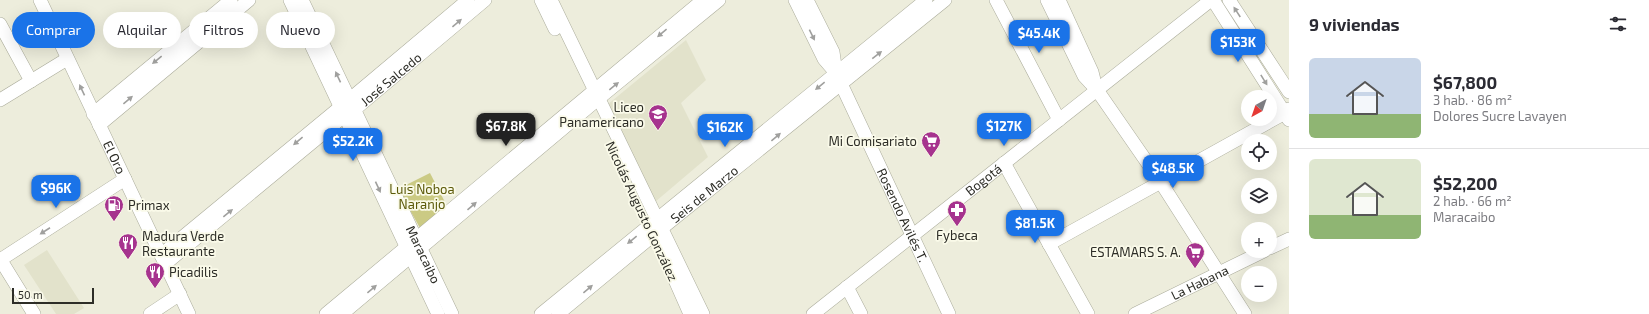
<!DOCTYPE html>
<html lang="es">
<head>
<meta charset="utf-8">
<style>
	body { margin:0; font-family:"Exo 2",sans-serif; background:#f2f2f3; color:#2b2b33; height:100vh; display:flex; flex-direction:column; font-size:15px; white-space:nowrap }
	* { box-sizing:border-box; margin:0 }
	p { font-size:13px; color:#7c7c81 }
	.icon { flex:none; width:22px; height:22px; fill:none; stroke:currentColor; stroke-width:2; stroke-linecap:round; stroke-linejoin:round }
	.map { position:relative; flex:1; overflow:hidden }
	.side { display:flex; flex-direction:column; background:#fff; width:360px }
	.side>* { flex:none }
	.guide { position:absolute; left:12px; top:12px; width:380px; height:36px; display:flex; gap:8px }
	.needle { width:26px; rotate:220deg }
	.tools { position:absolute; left:1241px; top:90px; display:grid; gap:8px }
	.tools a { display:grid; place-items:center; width:36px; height:36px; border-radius:50%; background:#fff; box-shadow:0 4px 16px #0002; font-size:20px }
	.scale { position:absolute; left:12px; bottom:10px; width:82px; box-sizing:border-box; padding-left:4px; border:2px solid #2d2d27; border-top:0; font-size:11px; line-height:14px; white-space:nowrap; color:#2d2d27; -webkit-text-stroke:3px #fafae9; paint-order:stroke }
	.price { position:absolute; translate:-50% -34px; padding:0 9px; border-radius:8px; background:#1a73e8; color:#fff; font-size:13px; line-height:26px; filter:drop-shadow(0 1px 2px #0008) }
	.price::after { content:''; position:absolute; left:50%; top:24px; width:12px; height:9px; margin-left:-6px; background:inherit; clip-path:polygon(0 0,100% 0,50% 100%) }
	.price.selected { background:#222; color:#fff }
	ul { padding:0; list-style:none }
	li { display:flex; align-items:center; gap:12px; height:100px; padding:0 20px }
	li+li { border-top:1px solid #e1e1e2 }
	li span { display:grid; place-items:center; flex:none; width:112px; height:80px; border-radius:6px; color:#555 }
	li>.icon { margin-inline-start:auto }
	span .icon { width:48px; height:48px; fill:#fffc; stroke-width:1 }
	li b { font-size:17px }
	h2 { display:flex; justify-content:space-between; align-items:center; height:48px; padding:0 20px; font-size:17px }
	.pill { padding:0 14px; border-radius:18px; background:#fff; box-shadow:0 4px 16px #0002; font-size:14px; line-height:36px }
	.pill.selected { background:#1a73e8; color:#fff }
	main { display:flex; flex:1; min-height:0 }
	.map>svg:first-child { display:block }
	.built { fill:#e2e2cb }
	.green { fill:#cbca84 }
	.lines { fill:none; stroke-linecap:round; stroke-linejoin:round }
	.minor-casing { stroke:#abac9b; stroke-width:14 }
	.minor { stroke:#fff; stroke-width:13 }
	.oneway { fill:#a0a09e }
	.labels { text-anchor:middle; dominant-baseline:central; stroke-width:3.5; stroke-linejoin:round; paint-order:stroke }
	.street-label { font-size:13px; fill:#2d2d27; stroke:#fafae9 }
	.poi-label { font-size:13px; fill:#2d2d27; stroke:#fafae9; text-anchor:end }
	.park-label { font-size:13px; fill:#5c5a0a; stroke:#fafae9 }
</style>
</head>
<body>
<main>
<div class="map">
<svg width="1289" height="314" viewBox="0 0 1289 314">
	<rect width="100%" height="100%" fill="#ededdc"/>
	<path class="built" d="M 686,40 L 706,80 L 681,103 L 708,157 L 655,202 L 607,105 Z
		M 47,250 L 84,308 L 74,314 L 56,314 L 24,265 Z"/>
	<path class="green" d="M 430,173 L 448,208 L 420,228 L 398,189 Z"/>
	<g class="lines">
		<g class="minor-casing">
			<g id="minor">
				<path id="s1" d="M 40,0 L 189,314"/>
				<path d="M 290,0 L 438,314"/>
				<path id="s2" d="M 302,0 L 452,314"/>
				<path d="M 541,0 L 555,29"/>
				<path d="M 551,0 L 703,314"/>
				<path id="s3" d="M 795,0 L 824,59 L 836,73 L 949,314"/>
				<path d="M 807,0 L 833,52 L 836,73"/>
				<path d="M 996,0 L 1059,120"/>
				<path d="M 1047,0 L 1084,76 L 1097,90 L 1160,181 L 1245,314"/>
				<path d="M 1059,0 L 1092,72 L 1096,88"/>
				<path d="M 1213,0 L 1289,120"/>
				<path d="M 1229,0 L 1289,92"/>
				<path d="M 0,24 L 31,81"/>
				<path d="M 0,100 L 67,59"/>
				<path d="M 93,114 L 231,0"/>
				<path d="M 99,125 L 249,0"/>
				<path d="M 1004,163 L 1088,314"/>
				<path d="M 652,228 L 690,314"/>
				<path d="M 1049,244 L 1285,113 L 1289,109"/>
				<path d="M 1270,248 L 1289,239"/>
				<path d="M 161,255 L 349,100 L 468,0"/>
				<path d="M 0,259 L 34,314"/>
				<path d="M 0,260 L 125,179"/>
				<path id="s4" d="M 165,264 L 344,116 L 354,110 L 485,0"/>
				<path d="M 847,287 L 861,314"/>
				<path d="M 150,314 L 180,294"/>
				<path d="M 326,314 L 703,0"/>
				<path d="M 342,314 L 598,99 L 719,0"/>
				<path d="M 541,314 L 926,0"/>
				<path id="s5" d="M 558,314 L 662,228 L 945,0"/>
				<path id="s6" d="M 813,314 L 1211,0"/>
				<path id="s7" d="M 1135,314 L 1264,251"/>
			</g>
		</g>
		<use href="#minor" class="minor"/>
	</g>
	<defs><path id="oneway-solid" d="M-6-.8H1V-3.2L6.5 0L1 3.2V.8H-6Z"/></defs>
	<g class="oneway">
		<use href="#oneway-solid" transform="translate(1237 12) rotate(-123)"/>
		<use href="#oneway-solid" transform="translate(457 23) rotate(-40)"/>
		<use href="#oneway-solid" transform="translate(662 33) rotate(140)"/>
		<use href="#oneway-solid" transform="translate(812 35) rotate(64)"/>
		<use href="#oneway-solid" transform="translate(877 55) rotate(-38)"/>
		<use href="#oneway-solid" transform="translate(157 60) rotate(141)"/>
		<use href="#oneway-solid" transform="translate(338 77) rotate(-115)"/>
		<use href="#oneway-solid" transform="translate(1264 80) rotate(58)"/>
		<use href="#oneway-solid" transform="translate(614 86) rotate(-39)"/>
		<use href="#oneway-solid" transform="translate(820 86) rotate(141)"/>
		<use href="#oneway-solid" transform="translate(82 90) rotate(-115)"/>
		<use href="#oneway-solid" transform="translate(128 100) rotate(-40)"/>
		<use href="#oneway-solid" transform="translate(776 137) rotate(-40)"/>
		<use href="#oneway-solid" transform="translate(298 141) rotate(140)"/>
		<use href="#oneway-solid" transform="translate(378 187) rotate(65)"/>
		<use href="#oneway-solid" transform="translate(472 206) rotate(-41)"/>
		<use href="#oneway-solid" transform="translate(228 213) rotate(-39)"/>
		<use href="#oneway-solid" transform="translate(45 231) rotate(147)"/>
		<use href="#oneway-solid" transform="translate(632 240) rotate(141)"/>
		<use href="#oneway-solid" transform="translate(372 289) rotate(-40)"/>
		<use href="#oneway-solid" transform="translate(588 289) rotate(-40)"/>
	</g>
	<defs>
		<g id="school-pin" transform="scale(1)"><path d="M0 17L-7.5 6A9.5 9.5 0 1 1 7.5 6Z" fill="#a6338e" stroke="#fafae9"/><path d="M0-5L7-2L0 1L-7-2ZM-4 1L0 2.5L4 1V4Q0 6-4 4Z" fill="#fff"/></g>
		<g id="supermarket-pin" transform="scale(1)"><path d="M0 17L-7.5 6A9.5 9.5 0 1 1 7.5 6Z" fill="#a6338e" stroke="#fafae9"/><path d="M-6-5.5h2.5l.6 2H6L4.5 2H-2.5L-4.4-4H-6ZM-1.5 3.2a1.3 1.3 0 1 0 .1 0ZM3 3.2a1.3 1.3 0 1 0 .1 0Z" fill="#fff"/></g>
		<g id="fuel-pin" transform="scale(1)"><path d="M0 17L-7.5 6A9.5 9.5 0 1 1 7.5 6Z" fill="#a6338e" stroke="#fafae9"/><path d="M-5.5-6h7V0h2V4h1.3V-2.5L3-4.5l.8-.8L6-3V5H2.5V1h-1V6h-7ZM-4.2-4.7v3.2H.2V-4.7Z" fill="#fff"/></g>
		<g id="pharmacy-pin" transform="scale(1)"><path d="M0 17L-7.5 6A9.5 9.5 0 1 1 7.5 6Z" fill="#a6338e" stroke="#fafae9"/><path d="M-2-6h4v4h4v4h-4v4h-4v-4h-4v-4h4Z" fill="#fff"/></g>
		<g id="restaurant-pin" transform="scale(1)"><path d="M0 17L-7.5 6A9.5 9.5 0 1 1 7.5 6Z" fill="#a6338e" stroke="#fafae9"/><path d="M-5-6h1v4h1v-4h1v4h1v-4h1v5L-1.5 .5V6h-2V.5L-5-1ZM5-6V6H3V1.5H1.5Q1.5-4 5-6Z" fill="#fff"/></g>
	</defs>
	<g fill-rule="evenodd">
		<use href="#school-pin" x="658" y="114"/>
		<use href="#supermarket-pin" x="931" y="141"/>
		<use href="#fuel-pin" x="114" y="205"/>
		<use href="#pharmacy-pin" x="957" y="210"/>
		<use href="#restaurant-pin" x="128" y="243"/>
		<use href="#supermarket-pin" x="1195" y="252"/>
		<use href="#restaurant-pin" x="155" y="272"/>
	</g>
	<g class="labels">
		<g class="street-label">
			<text stroke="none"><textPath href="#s4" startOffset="292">José Salcedo</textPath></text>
			<text stroke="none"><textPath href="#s1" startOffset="174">El Oro</textPath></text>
			<text stroke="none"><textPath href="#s6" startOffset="217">Bogotá</textPath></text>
			<text stroke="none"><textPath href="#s5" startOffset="189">Seis de Marzo</textPath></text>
			<text transform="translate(642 211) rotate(65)">Nicolás Augusto González</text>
			<text stroke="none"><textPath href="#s3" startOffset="241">Rosendo Avilés T.</textPath></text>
			<text stroke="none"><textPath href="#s2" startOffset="282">Maracaibo</textPath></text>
			<text stroke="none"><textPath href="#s7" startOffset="72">La Habana</textPath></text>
		</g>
		<g class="poi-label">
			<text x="644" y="107">Liceo<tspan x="644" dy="15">Panamericano</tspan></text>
			<text x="917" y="141">Mi Comisariato</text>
			<text x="128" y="205" text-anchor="start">Primax</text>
			<text x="957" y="235" text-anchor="middle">Fybeca</text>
			<text x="142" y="236" text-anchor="start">Madura Verde<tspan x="142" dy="15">Restaurante</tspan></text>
			<text x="1181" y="252">ESTAMARS S. A.</text>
			<text x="169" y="272" text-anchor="start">Picadilis</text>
		</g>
		<g class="park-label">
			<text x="422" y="189">Luis Noboa<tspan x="422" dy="15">Naranjo</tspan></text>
		</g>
	</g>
</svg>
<div class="tools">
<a><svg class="needle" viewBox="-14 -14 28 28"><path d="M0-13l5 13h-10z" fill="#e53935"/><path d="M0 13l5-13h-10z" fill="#7c7c81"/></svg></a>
<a><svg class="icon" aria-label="locate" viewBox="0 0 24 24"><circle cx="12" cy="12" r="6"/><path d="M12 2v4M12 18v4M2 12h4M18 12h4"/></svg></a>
<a><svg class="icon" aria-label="layers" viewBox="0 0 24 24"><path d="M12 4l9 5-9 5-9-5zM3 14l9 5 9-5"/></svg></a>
<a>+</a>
<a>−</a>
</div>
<div class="scale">50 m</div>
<b class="price" style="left:1039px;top:54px">$45.4K</b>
<b class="price" style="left:1238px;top:63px">$153K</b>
<b class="price selected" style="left:506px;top:147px">$67.8K</b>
<b class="price" style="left:1004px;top:147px">$127K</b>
<b class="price" style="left:725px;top:148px">$162K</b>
<b class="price" style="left:353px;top:162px">$52.2K</b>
<b class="price" style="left:1173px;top:189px">$48.5K</b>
<b class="price" style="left:56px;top:209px">$96K</b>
<b class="price" style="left:1035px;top:244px">$81.5K</b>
<div class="guide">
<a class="pill selected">Comprar</a>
<a class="pill">Alquilar</a>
<a class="pill">Filtros</a>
<a class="pill">Nuevo</a>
</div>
</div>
<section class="side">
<h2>9 viviendas<svg class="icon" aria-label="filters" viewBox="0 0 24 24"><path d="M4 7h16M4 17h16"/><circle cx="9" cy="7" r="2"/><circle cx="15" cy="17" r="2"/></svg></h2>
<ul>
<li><span style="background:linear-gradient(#c9d6e8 70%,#8fb573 0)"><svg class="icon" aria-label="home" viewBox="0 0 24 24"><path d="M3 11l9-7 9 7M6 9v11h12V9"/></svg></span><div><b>$67,800</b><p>3 hab. · 86 m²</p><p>Dolores Sucre Lavayen</p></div></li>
<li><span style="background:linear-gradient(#dfe7d0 70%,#8fb573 0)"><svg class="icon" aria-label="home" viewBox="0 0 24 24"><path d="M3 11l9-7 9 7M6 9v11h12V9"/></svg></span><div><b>$52,200</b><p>2 hab. · 66 m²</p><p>Maracaibo</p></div></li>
</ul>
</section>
</main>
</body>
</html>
